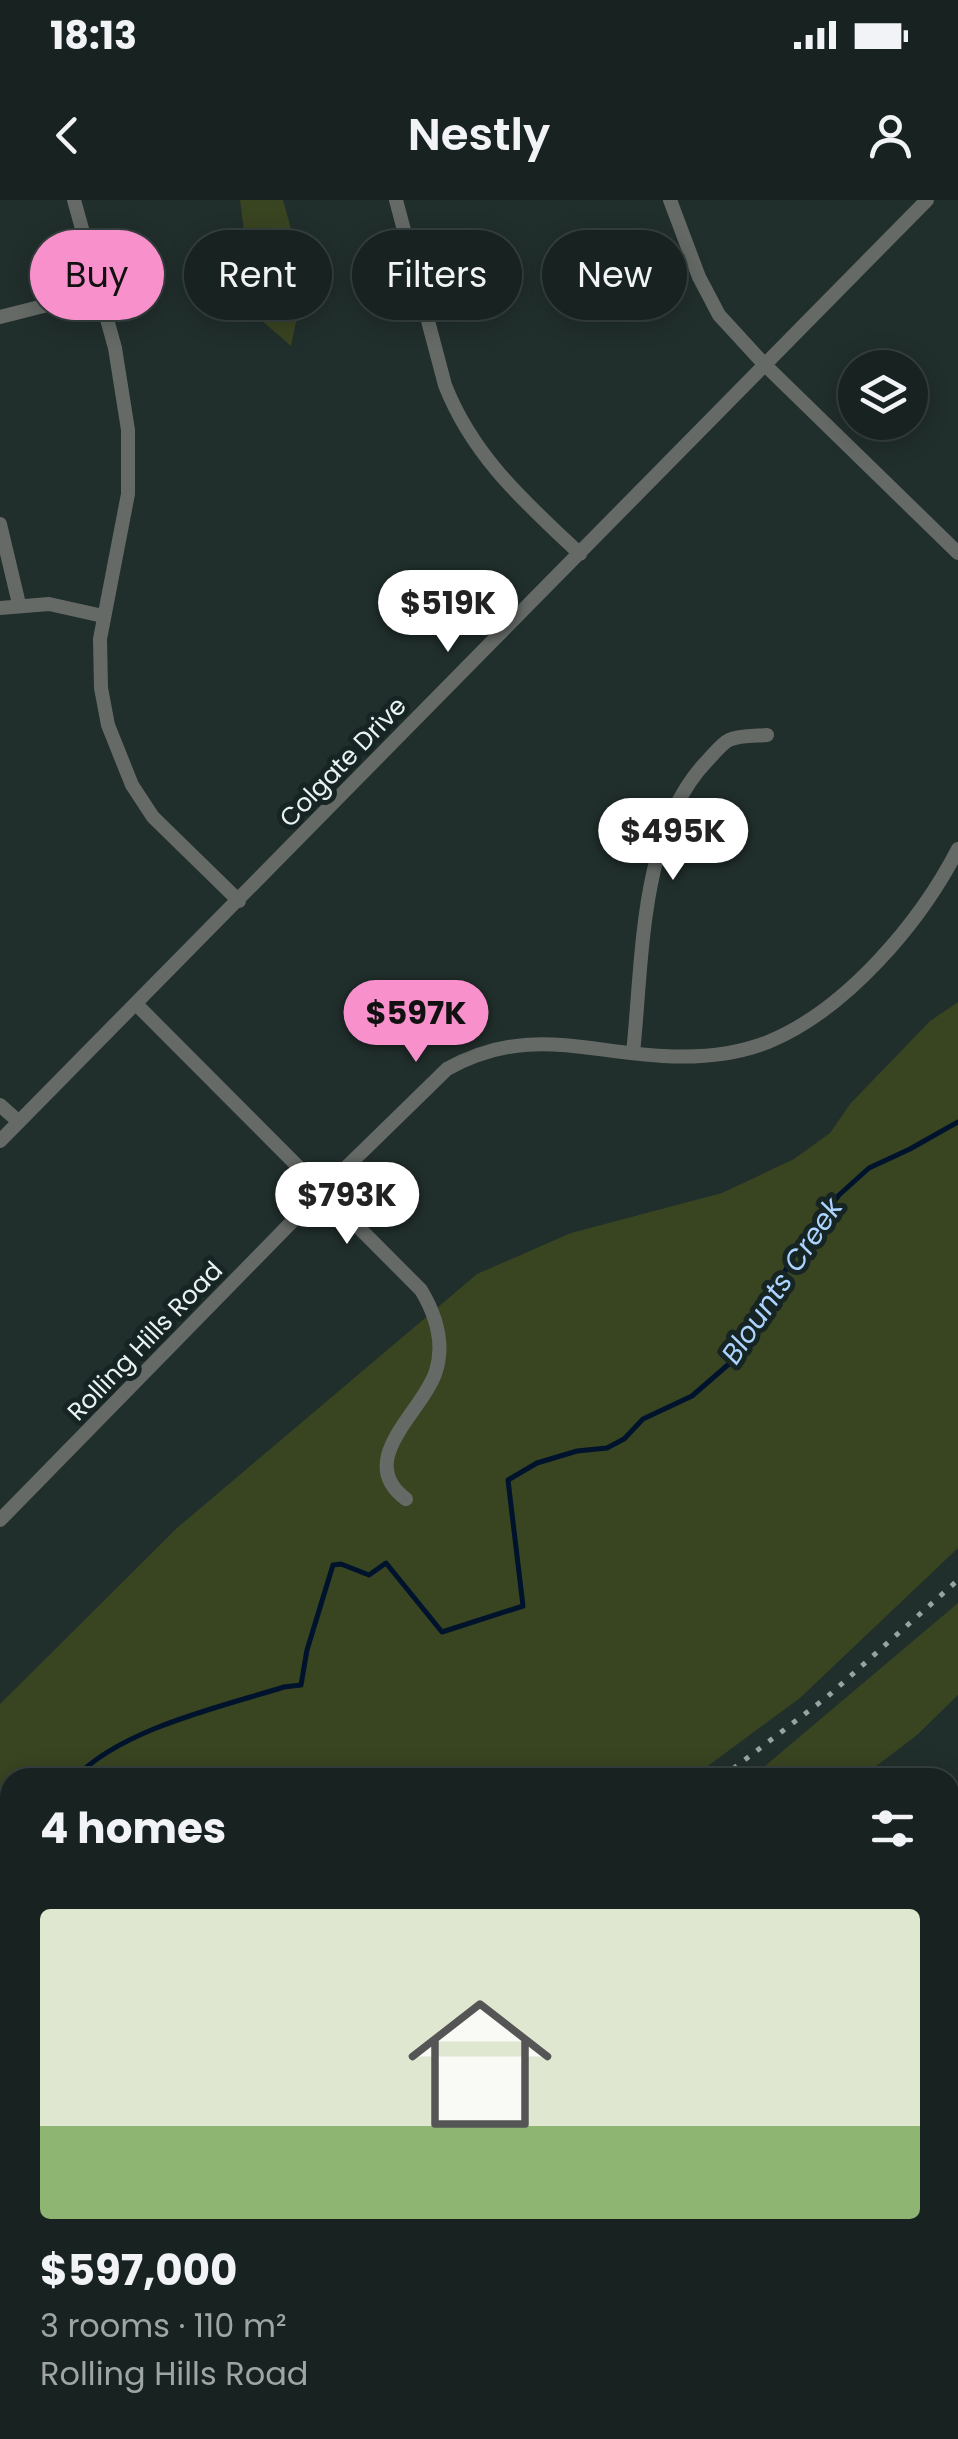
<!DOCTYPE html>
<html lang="en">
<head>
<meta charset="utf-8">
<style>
	body { margin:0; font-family:Poppins,sans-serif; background:#212a2a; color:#f1f3f6; height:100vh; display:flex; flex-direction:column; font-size:38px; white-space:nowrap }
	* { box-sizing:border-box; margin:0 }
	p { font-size:32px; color:#9fa4a5 }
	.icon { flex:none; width:55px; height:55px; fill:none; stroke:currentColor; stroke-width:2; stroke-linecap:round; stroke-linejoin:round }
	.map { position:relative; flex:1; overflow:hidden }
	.drawer { position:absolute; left:0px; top:1568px; width:960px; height:672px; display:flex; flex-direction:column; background:#182221; border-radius:30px 30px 0 0; box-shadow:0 5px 25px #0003,0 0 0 2px #363f3f }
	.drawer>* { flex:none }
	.hud { position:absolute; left:30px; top:30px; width:900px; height:90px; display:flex; gap:20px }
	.tools { position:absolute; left:838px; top:150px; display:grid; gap:20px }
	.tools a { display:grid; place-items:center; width:90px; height:90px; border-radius:50%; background:#182221; box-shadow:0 5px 25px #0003,0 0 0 2px #363f3f; font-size:50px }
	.price { position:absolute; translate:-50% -85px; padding:0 22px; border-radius:35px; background:#fff; color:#222; font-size:32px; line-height:65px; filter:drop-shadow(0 2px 5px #0008) }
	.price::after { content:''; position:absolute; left:50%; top:60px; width:30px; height:22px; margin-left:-15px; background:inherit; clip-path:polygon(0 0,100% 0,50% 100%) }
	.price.selected { background:#f890cc; color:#111 }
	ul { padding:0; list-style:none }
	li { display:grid; align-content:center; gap:20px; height:530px; padding:0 40px }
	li+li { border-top:2px solid #363f3f }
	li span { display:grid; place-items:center; height:310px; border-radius:10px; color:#555 }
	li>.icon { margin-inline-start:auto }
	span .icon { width:180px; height:180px; fill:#fffc; stroke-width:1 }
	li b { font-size:42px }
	h2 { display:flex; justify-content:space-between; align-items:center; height:120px; padding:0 40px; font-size:42px }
	.pill { padding:0 35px; border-radius:45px; background:#182221; box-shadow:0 5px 25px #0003,0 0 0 2px #363f3f; font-size:35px; line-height:90px }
	.pill.selected { background:#f890cc; color:#111 }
	.status { display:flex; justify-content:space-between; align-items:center; height:70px; padding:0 50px; background:#182221; direction:ltr }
	.status svg { height:28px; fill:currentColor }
	header { display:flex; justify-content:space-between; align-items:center; height:130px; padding:0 40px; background:#182221; font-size:45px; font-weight:600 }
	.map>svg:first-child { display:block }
	.green { fill:#394421 }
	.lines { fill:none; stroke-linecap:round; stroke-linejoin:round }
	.stream { stroke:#00132d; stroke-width:5 }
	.minor { stroke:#656a66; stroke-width:14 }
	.rail { stroke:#98a3a2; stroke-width:5; stroke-dasharray:5 10; stroke-linecap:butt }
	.labels { text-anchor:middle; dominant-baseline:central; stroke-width:10; stroke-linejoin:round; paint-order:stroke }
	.street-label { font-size:25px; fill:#eaf3f2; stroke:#162423 }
	.water-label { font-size:28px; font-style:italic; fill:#acd4ff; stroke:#162423 }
</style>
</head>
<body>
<div class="status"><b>18:13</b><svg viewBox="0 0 49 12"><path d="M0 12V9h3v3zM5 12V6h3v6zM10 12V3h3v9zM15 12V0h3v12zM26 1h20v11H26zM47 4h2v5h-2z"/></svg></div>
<header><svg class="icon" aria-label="back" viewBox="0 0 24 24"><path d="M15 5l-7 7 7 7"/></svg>Nestly<svg class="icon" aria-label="person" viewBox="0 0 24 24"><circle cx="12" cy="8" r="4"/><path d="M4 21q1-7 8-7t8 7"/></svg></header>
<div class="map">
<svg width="958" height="2239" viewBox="0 0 958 2239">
	<rect width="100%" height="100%" fill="#202e2c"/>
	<path class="green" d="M 240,0 L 283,0 L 305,79 L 291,146 L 260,119 L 247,55 Z
		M 958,802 L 958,1348 L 800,1498 L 693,1577 L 10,1578 L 10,2095 L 0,2103 L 0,1504 L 177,1328 L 477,1074 L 571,1033 L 722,993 L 794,959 L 830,933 L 850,904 L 930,821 Z
		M 958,1403 L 958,1495 L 917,1535 L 862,1577 L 752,1577 Z
		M 950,2022 C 958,2047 958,2135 958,2168 L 957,2173 L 950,2177 Z"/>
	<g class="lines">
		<path class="stream" d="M 75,1578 C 121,1529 220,1507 284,1487 L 301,1485 L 307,1450 L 333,1365 L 341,1364 L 369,1375 L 386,1363 L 442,1432 L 523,1406 L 508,1280 L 537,1263 L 577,1251 L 607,1248 L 624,1239 L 643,1219 L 692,1196 L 737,1157 L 794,1055 L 839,995 L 869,968 L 910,949 L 958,922
			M 0,1641 L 10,1633
			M 909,2230 L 913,2239"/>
		<path class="minor" d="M 74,0 L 115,148 L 128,230 L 128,294 L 100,439 L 101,488 L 108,525 L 132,585 L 153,617 L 239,701
			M 396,0 L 445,185 C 473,257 526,303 580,354
			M 670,0 L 699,77 L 719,115 L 764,164 L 958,353
			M 0,117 L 99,92
			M 0,324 L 19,404
			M 0,408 L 49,404 L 103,416
			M 136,804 L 421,1090 C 436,1115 445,1142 436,1171 C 424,1211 353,1260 406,1299
			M 633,853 C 643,760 639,632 707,561 C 714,554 721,544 729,540 C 739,535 756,536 767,535
			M 0,905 L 19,922
			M 0,941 L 927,0
			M 0,1320 L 322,991 L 447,869 C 525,826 580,851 663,856 C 698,858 735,855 768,842 C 846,810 920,723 958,649
			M 950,1636 L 958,1626
			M 950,1747 L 958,1759
			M 950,2210 L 958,2208
			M 569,2230 L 570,2239
			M 148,2239 L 159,2230
			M 836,2239 L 866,2230"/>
		<path class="rail" d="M 721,1578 L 827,1497 L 958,1380
			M 0,2123 L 10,2115"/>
	</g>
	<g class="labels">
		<g class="street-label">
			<text transform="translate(343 562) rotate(-46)">Colgate Drive</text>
			<text transform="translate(145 1141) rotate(-46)">Rolling Hills Road</text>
		</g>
		<g class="water-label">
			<text transform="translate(782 1081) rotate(-56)">Blounts Creek</text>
		</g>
	</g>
</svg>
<div class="tools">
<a><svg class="icon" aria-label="layers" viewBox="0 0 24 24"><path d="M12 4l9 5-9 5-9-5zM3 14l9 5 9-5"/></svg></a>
</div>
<b class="price" style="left:448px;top:455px">$519K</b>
<b class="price" style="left:673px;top:683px">$495K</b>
<b class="price selected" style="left:416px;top:865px">$597K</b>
<b class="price" style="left:347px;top:1047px">$793K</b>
<div class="hud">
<a class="pill selected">Buy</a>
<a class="pill">Rent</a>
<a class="pill">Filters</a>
<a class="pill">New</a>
</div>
<section class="drawer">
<h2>4 homes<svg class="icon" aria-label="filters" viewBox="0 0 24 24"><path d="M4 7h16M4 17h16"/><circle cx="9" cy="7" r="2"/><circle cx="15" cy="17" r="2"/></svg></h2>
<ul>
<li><span style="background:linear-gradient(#dfe7d0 70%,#8fb573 0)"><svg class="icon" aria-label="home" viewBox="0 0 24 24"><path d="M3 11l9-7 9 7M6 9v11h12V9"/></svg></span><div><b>$597,000</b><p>3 rooms · 110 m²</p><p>Rolling Hills Road</p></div></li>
</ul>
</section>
</div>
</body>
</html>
